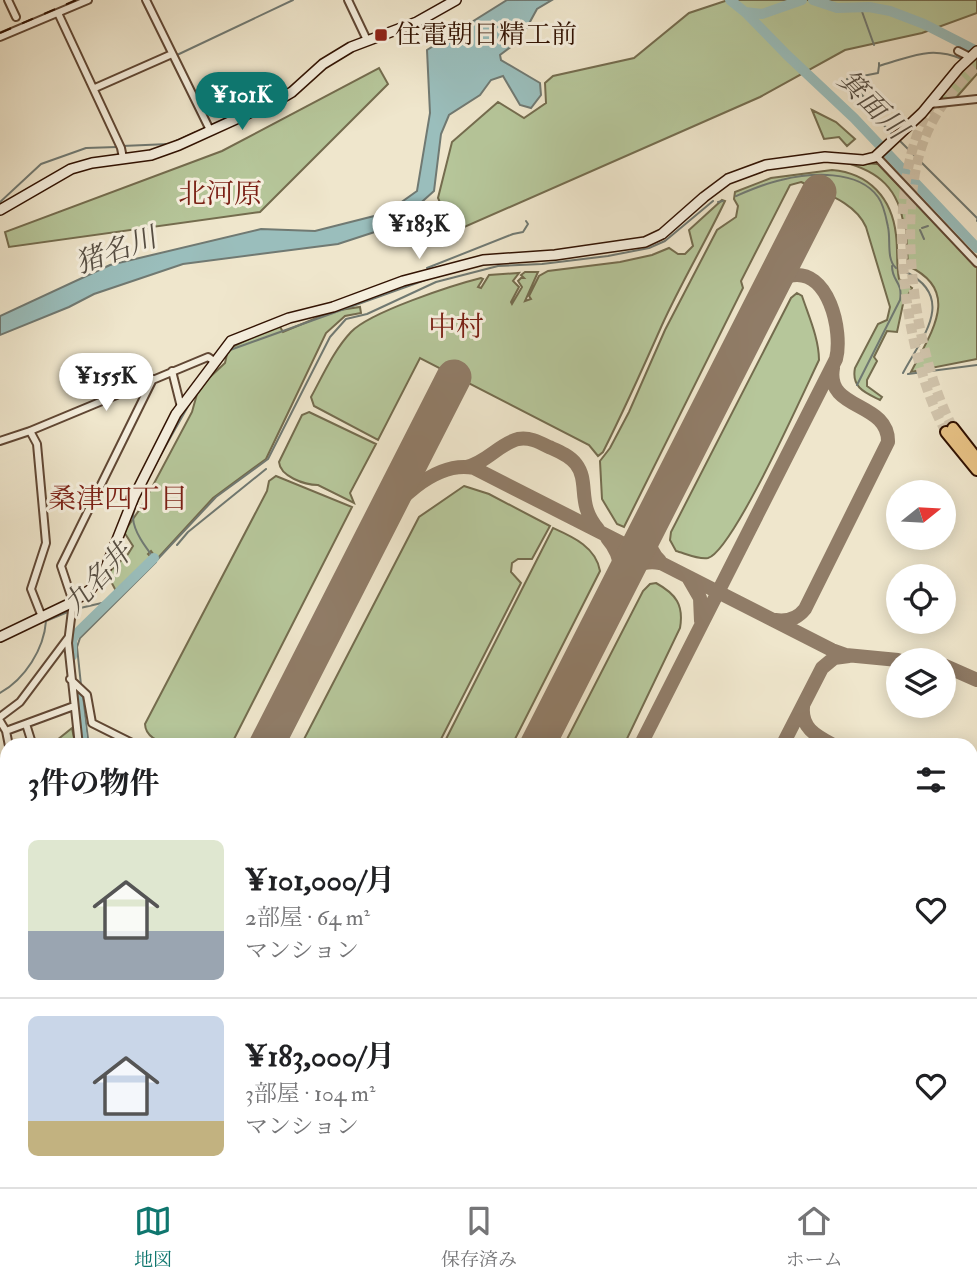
<!DOCTYPE html>
<html lang="ja">
<head>
<meta charset="utf-8">
<style>
	body { margin:0; font-family:"IM FELL Double Pica","Noto Serif JP",serif; background:#f2f2f2; color:#202124; height:100vh; display:flex; flex-direction:column; font-size:26px; white-space:nowrap }
	* { box-sizing:border-box; margin:0 }
	p { font-size:23px; color:#757577 }
	.icon { flex:none; width:38px; height:38px; fill:none; stroke:currentColor; stroke-width:2; stroke-linecap:round; stroke-linejoin:round }
	.map { position:relative; flex:1; overflow:hidden }
	.panel { position:absolute; left:0px; top:738px; width:978px; height:450px; display:flex; flex-direction:column; background:#fff; border-radius:21px 21px 0 0; box-shadow:0 4px 18px #0003 }
	.panel>* { flex:none }
	.needle { width:46px; rotate:72deg }
	.controls { position:absolute; left:886px; top:480px; display:grid; gap:14px }
	.controls a { display:grid; place-items:center; width:70px; height:70px; border-radius:50%; background:#fff; box-shadow:0 4px 18px #0003; font-size:35px }
	.price { position:absolute; translate:-50% -60px; padding:0 16px; border-radius:24px; background:#fff; color:#222; font-size:23px; line-height:46px; filter:drop-shadow(0 2px 4px #0008) }
	.price::after { content:''; position:absolute; left:50%; top:42px; width:21px; height:16px; margin-left:-10px; background:inherit; clip-path:polygon(0 0,100% 0,50% 100%) }
	.price.selected { background:#0f766e; color:#fff }
	ul { padding:0; list-style:none }
	li { display:flex; align-items:center; gap:21px; height:175px; padding:0 28px }
	li+li { border-top:2px solid #e0e0e0 }
	li span { display:grid; place-items:center; flex:none; width:196px; height:140px; border-radius:10px; color:#555 }
	li>.icon { margin-inline-start:auto }
	span .icon { width:84px; height:84px; fill:#fffc; stroke-width:1 }
	li b { font-size:30px }
	h2 { display:flex; justify-content:space-between; align-items:center; height:84px; padding:0 28px; font-size:30px }
	.tab-bar { display:flex; justify-content:space-around; align-items:center; height:98px; border-top:2px solid #e0e0e0; background:#fff; font-size:19px; color:#757577 }
	.tab-bar a { display:grid; justify-items:center; gap:4px }
	.tab-bar .selected { color:#0f766e }
	.map>svg:first-child { display:block }
	.green { fill:#b6c69a; stroke:#746c4e; stroke-width:2 }
	.water { fill:#9abebc; stroke:#707972; stroke-width:2 }
	.lines { fill:none; stroke-linecap:round; stroke-linejoin:round }
	.stream { stroke:#707972; stroke-width:2 }
	.river { stroke:#9abebc; stroke-width:10 }
	.taxiway { stroke:#907c67; stroke-width:14 }
	.runway { stroke:#907c67; stroke-width:35 }
	.highway-tunnel { stroke:#d2c6ae; stroke-width:10; stroke-dasharray:10 5; stroke-linecap:butt }
	.street-casing { stroke:#604734; stroke-width:10 }
	.secondary-casing { stroke:#311202; stroke-width:12 }
	.highway-casing { stroke:#311202; stroke-width:14 }
	.street { stroke:#f5efde; stroke-width:6 }
	.secondary { stroke:#f5efde; stroke-width:9 }
	.highway { stroke:#e8c386; stroke-width:10 }
	.rail { stroke:#311202; stroke-width:2; stroke-dasharray:12 12; stroke-linecap:butt }
	.poi-dot { fill:#8f2418; stroke:#f5efde; stroke-width:2.5 }
	.labels { text-anchor:middle; dominant-baseline:central; stroke-width:6; stroke-linejoin:round; paint-order:stroke }
	.poi-label { font-size:26px; fill:#311202; stroke:#f5efde; text-anchor:start }
	.water-label { font-size:28px; font-style:italic; fill:#564e43; stroke:#f5efde }
	.neighbourhood-label { font-size:28px; fill:#7a1f14; stroke:#f5efde }
</style>
</head>
<body>
<div class="map">
<svg width="977" height="1187" viewBox="0 0 977 1187">
	<rect width="100%" height="100%" fill="#efe6cc"/>
	<filter id="stains"><feTurbulence type="fractalNoise" baseFrequency=".00286" numOctaves="4"/><feColorMatrix values="0 0 0 0 .2 0 0 0 0 .09 0 0 0 0 .02 0 0 0 .5 -.17"/></filter>
	<radialGradient id="worn" r=".72"><stop offset=".6" stop-color="#630" stop-opacity="0"/><stop offset="1" stop-color="#630" stop-opacity=".3"/></radialGradient>
	<path class="green" d="M 728,0 L 977,0 L 977,13 L 922,33 L 845,50 L 760,97 L 453,232 L 438,198 L 452,142 L 498,102 L 524,118 L 546,103 L 545,83 L 553,76 L 634,58 L 689,13 Z
		M 977,56 L 977,74 L 955,99 L 943,100 L 941,94 Z
		M 379,68 L 388,84 L 260,212 L 9,247 L 5,232 L 222,151 Z
		M 812,110 L 836,122 L 855,139 L 847,146 L 839,137 L 824,139 Z
		M 843,162 L 878,164 L 977,266 L 977,359 L 911,372 C 930,334 963,291 908,266 L 906,228 L 904,227 C 899,189 879,171 843,162 Z
		M 832,170 C 869,173 892,198 896,235 C 898,249 896,264 899,279 L 912,288 L 903,304 L 897,332 L 887,331 L 874,357 L 877,361 L 867,380 L 867,386 L 882,397 L 880,400 C 866,393 851,388 855,368 L 878,324 L 887,320 L 890,307 L 866,227 C 855,202 824,193 801,182 L 790,185 L 741,281 L 743,288 L 624,527 L 617,524 L 602,499 L 600,461 L 610,448 L 629,412 L 665,330 L 717,230 L 736,217 L 738,206 L 734,199 L 735,192 L 771,178 Z
		M 722,200 L 725,201 C 705,243 681,283 662,325 C 643,368 624,410 603,452 L 598,456 L 589,445 L 420,358 L 378,440 L 314,406 L 311,397 C 323,375 334,350 351,332 C 370,312 453,285 481,278 L 483,279 L 478,287 L 481,288 L 489,275 L 519,273 L 513,281 L 519,287 L 511,302 L 512,304 L 522,287 L 518,281 L 521,278 L 524,278 L 521,275 L 525,272 L 538,272 L 525,301 L 531,299 L 529,296 L 539,276 L 548,271 L 620,262 L 652,255 L 669,248 L 678,254 L 685,254 L 693,246 L 689,230 Z
		M 797,293 L 802,296 C 809,317 819,339 819,360 C 804,391 733,551 708,558 C 699,560 684,553 676,551 L 670,540 L 671,532 L 791,298 Z
		M 360,307 L 361,313 L 345,316 L 326,333 L 266,459 L 213,498 L 157,559 L 151,551 L 148,554 L 152,558 L 116,591 L 107,574 L 128,554 L 133,546 L 124,532 L 142,506 L 192,412 L 197,394 L 209,378 L 225,363 L 227,354 L 232,347 L 279,325 L 283,332 L 333,311 Z
		M 309,412 L 376,444 L 350,493 L 354,503 L 318,485 C 304,485 280,476 279,462 L 302,415 Z
		M 276,476 L 352,507 L 231,745 C 211,746 146,753 145,724 L 267,491 L 269,481 Z
		M 464,486 L 489,494 L 550,526 L 532,559 L 518,559 L 512,563 L 511,572 L 521,583 L 438,745 L 301,745 L 419,517 Z
		M 553,528 C 573,537 596,547 600,571 L 512,745 L 443,745 Z
		M 656,583 C 676,594 684,605 680,628 L 624,745 L 564,745 L 643,591 L 650,584 Z
		M 72,728 L 74,738 L 62,745 L 26,745 L 57,740 Z
		M 7,1011 L 7,1084 L 0,1081 L 0,1014 Z
		M 0,1087 L 7,1091 L 8,1181 L 5,1187 L 0,1187 Z
		M 148,1181 L 215,1181 L 212,1187 L 140,1187 Z
		M 220,1181 L 288,1181 L 285,1187 L 217,1187 Z"/>
	<path class="water" d="M 507,0 L 552,0 L 537,9 L 520,40 L 500,55 L 501,60 L 540,83 L 541,95 L 531,108 L 520,105 L 503,76 L 491,80 L 480,95 L 449,115 L 441,134 L 434,191 L 396,225 L 338,244 L 183,264 L 94,294 L 69,307 L 0,335 L 0,316 L 110,265 L 261,229 L 315,231 L 386,213 L 417,191 L 430,113 L 427,50 Z"/>
	<g class="lines">
		<path class="stream" d="M 860,6 L 874,45
			M 177,55 L 293,0
			M 879,63 L 879,66 L 885,64 C 914,56 931,46 962,59
			M 877,111 L 847,79 L 878,73 L 879,66
			M 881,122 L 893,135
			M 899,140 L 977,218
			M 174,142 L 196,132
			M 122,146 L 169,144
			M 736,196 C 750,190 766,183 781,180 C 810,173 858,169 878,197 C 884,205 886,217 888,227 C 891,240 886,259 896,268
			M 0,202 L 41,164 L 86,148 L 117,147
			M 718,202 L 723,201
			M 977,220 L 977,221
			M 922,228 L 928,226
			M 920,230 L 924,239
			M 427,268 L 513,234 L 523,232 L 528,224 L 526,221
			M 230,350 L 428,279
			M 903,373 C 922,337 957,298 906,272
			M 908,374 L 977,365
			M 857,385 L 900,300 C 903,281 892,282 892,266
			M 192,399 C 182,418 131,503 133,518 C 134,533 147,549 156,561 L 216,497 L 268,459 L 330,337 L 346,319 L 367,314 L 436,282 L 498,266 L 542,264 L 608,256 L 649,248 L 665,241 L 713,201
			M 177,545 L 188,532 L 266,469
			M 76,609 L 106,602 L 126,585
			M 81,685 L 77,647 L 80,638 L 156,562
			M 0,693 C 25,679 44,649 46,621 L 70,611
			M 82,694 L 89,746
			M 0,990 L 7,976"/>
		<path class="river" d="M 730,0 L 745,12 L 787,55 L 854,118 L 977,248
			M 813,0 L 837,8 L 869,7 L 890,11 L 924,24 L 977,51
			M 745,12 L 762,14 L 802,0
			M 72,656 L 72,640 L 75,635 L 154,558
			M 77,696 L 83,746
			M 0,916 L 7,909"/>
		<path class="taxiway" d="M 466,467 C 486,463 499,444 518,439 C 530,437 539,442 549,447 C 558,451 569,455 576,464 C 590,482 576,504 598,529
			M 652,522 C 646,537 649,550 660,561
			M 374,534 C 392,503 435,460 474,468 L 832,650 L 846,655 L 898,660
			M 607,538 C 620,553 624,570 617,588
			M 622,579 C 631,566 644,560 660,563
			M 689,579 L 700,598 L 701,621
			M 775,620 C 787,622 797,619 805,609 L 888,442 C 889,401 825,411 833,368
			M 943,665 L 977,680
			M 803,707 C 801,729 817,736 835,746
			M 640,746 L 836,359 C 843,332 829,266 789,276 C 779,279 773,285 768,293
			M 782,746 L 822,668 L 834,658 L 849,656
			M 367,1181 L 395,1181
			M 72,1187 L 72,1181
			M 108,1187 L 117,1181
			M 312,1187 L 317,1181
			M 415,1187 L 418,1181
			M 476,1187 L 485,1181"/>
		<path class="runway" d="M 266,746 L 454,377
			M 537,746 L 819,192
			M 41,1187 L 44,1181
			M 312,1187 L 315,1181"/>
		<path class="highway-tunnel" d="M 932,104 C 881,183 902,353 946,432
			M 953,428 C 915,357 895,216 924,140 C 935,111 954,87 977,66"/>
		<g class="street-casing">
			<path id="street" d="M 8,0 L 16,17
				M 146,0 L 210,130
				M 348,0 L 367,40
				M 58,13 L 121,148 L 123,158
				M 0,37 L 88,0
				M 958,51 L 970,57
				M 95,88 L 172,54
				M 930,104 L 977,99
				M 877,157 L 977,263
				M 172,371 L 181,407
				M 30,431 L 37,444 L 46,543 L 31,589 L 42,617
				M 0,441 L 30,431 L 208,357 L 214,361
				M 70,679 L 87,695 L 92,723 L 132,743
				M 0,717 L 20,702 L 68,638
				M 0,721 L 6,731 L 9,746
				M 26,724 L 31,740
				M 6,731 L 74,706
				M 79,746 L 68,643 L 73,602 L 61,566 L 153,379
				M 0,824 L 7,786
				M 0,911 L 7,904
				M 771,1187 L 776,1181"/>
		</g>
		<g class="secondary-casing">
			<path id="secondary" d="M 0,210 L 71,169 L 92,163 L 151,155 L 179,145 L 280,99 L 292,92 L 323,64 L 351,47 L 417,22 L 456,0
				M 0,637 L 73,602 L 91,589 L 105,570 L 134,497 L 176,414 L 231,341 L 289,318 L 333,307 L 403,281 L 483,260 L 555,255 L 645,242 L 662,234 L 704,197 L 728,179 L 766,165 L 825,157 L 863,160 L 875,157 L 922,113 L 959,68 L 977,51
				M 920,1181 L 925,1187
				M 784,1187 L 787,1181"/>
		</g>
		<g class="highway-casing">
			<path id="highway" d="M 953,428 L 977,459
				M 946,432 L 977,470
				M 971,1043 L 977,1032
				M 971,1059 L 977,1047
				M 910,1187 L 911,1181"/>
		</g>
		<use href="#street" class="street"/>
		<use href="#secondary" class="secondary"/>
		<use href="#highway" class="highway"/>
		<path class="rail" d="M 0,33 L 76,0"/>
	</g>
	<rect class="poi-dot" x="374" y="28" width="14" height="14" rx="3.5"/>
	<g class="labels">
		<g class="poi-label">
			<text x="395" y="35">住電朝日精工前</text>
		</g>
		<g class="water-label">
			<text transform="translate(872 105) rotate(45)">箕面川</text>
			<text transform="translate(116 251) rotate(-20)">猪名川</text>
			<text transform="translate(98 579) rotate(-47)">九名井</text>
		</g>
		<g class="neighbourhood-label">
			<text x="220" y="194">北河原</text>
			<text x="456" y="327">中村</text>
			<text x="118" y="499">桑津四丁目</text>
		</g>
	</g>
	<rect width="100%" height="100%" filter="url(#stains)"/>
	<rect width="100%" height="100%" fill="url(#worn)"/>
</svg>
<div class="controls">
<a><svg class="needle" viewBox="-14 -14 28 28"><path d="M0-13l5 13h-10z" fill="#e53935"/><path d="M0 13l5-13h-10z" fill="#757577"/></svg></a>
<a><svg class="icon" aria-label="locate" viewBox="0 0 24 24"><circle cx="12" cy="12" r="6"/><path d="M12 2v4M12 18v4M2 12h4M18 12h4"/></svg></a>
<a><svg class="icon" aria-label="layers" viewBox="0 0 24 24"><path d="M12 4l9 5-9 5-9-5zM3 14l9 5 9-5"/></svg></a>
</div>
<b class="price selected" style="left:242px;top:132px">¥101K</b>
<b class="price" style="left:419px;top:261px">¥183K</b>
<b class="price" style="left:106px;top:413px">¥155K</b>
<section class="panel">
<h2>3件の物件<svg class="icon" aria-label="filters" viewBox="0 0 24 24"><path d="M4 7h16M4 17h16"/><circle cx="9" cy="7" r="2"/><circle cx="15" cy="17" r="2"/></svg></h2>
<ul>
<li><span style="background:linear-gradient(#dfe7d0 65%,#9aa5b1 0)"><svg class="icon" aria-label="home" viewBox="0 0 24 24"><path d="M3 11l9-7 9 7M6 9v11h12V9"/></svg></span><div><b>¥101,000/月</b><p>2部屋 · 64 m²</p><p>マンション</p></div><svg class="icon" aria-label="heart" viewBox="0 0 24 24"><path d="M12 20l-8-8c-3-5 5-10 8-4 3-6 11-1 8 4z"/></svg></li>
<li><span style="background:linear-gradient(#c9d6e8 75%,#c2b280 0)"><svg class="icon" aria-label="home" viewBox="0 0 24 24"><path d="M3 11l9-7 9 7M6 9v11h12V9"/></svg></span><div><b>¥183,000/月</b><p>3部屋 · 104 m²</p><p>マンション</p></div><svg class="icon" aria-label="heart" viewBox="0 0 24 24"><path d="M12 20l-8-8c-3-5 5-10 8-4 3-6 11-1 8 4z"/></svg></li>
</ul>
</section>
</div>
<nav class="tab-bar">
<a class="selected"><svg class="icon" aria-label="map" viewBox="0 0 24 24"><path d="M3 6l6-2 6 2 6-2v14l-6 2-6-2-6 2zM9 4v14M15 6v14"/></svg>地図</a>
<a><svg class="icon" aria-label="saved" viewBox="0 0 24 24"><path d="M7 4h10v16l-5-4-5 4z"/></svg>保存済み</a>
<a><svg class="icon" aria-label="home" viewBox="0 0 24 24"><path d="M3 11l9-7 9 7M6 9v11h12V9"/></svg>ホーム</a>
</nav>
</body>
</html>
